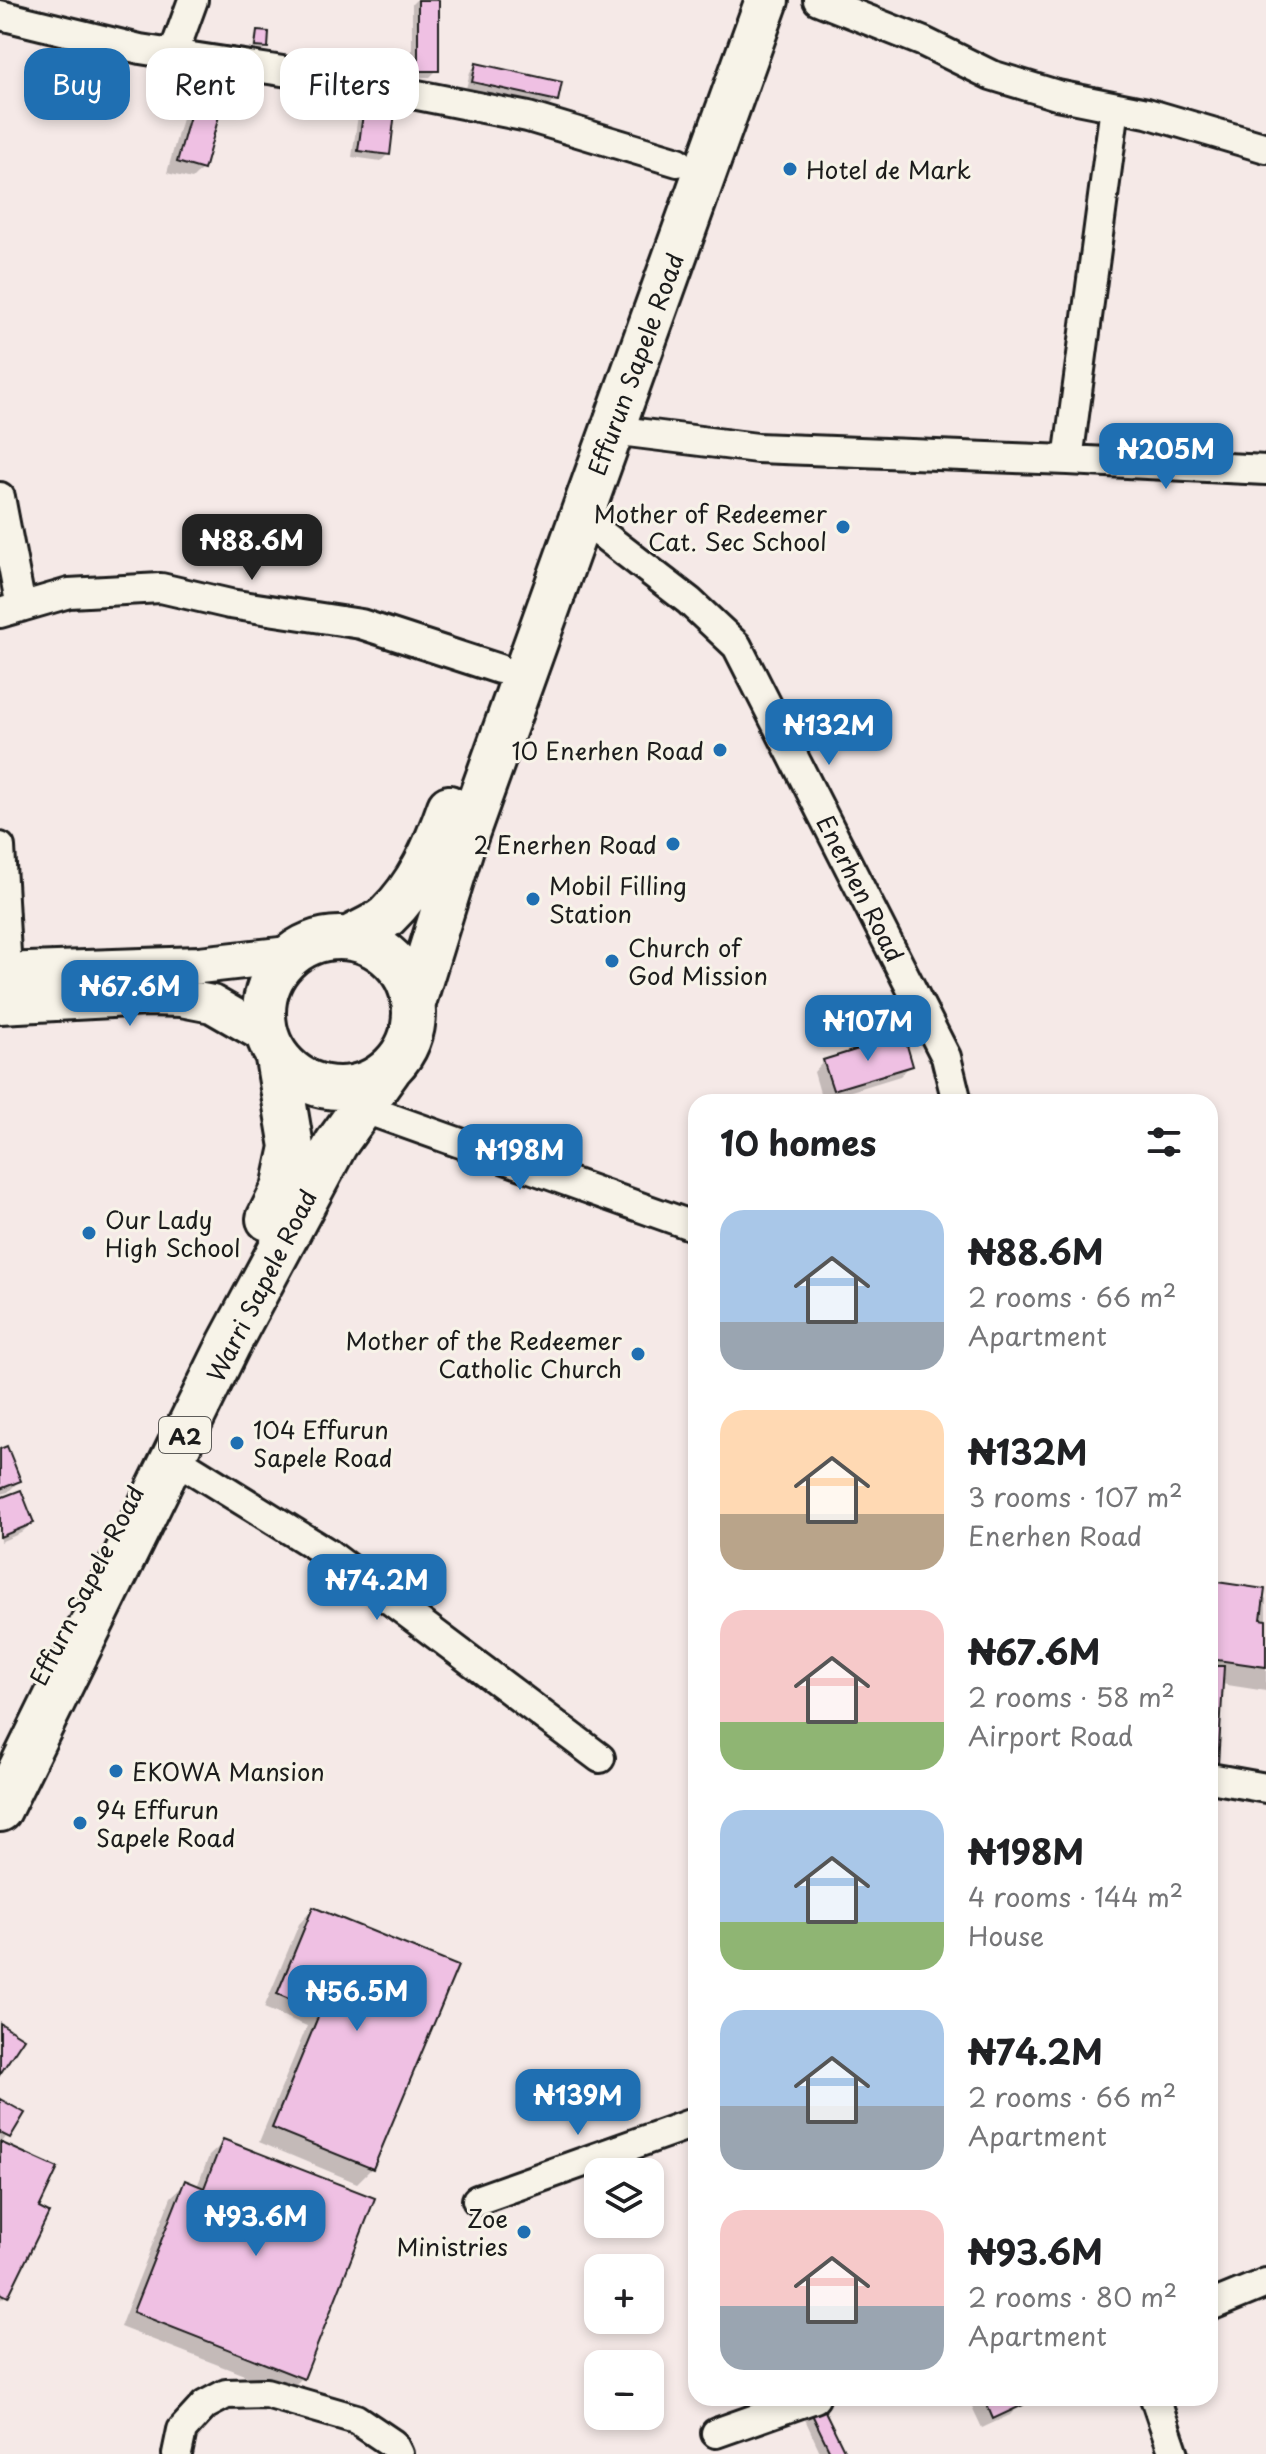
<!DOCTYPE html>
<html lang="en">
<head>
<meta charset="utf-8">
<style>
	body { margin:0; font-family:"Playpen Sans",sans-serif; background:#f6f6f6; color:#202124; height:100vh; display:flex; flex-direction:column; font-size:30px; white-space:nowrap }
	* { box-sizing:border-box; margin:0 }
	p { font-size:26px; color:#757577 }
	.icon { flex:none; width:44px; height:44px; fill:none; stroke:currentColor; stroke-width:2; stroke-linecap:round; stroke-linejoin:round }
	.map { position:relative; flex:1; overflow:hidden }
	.sheet { position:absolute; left:688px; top:1094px; width:530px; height:1312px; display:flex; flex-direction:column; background:#fff; border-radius:24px; box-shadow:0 4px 12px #0003 }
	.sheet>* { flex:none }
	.guide { position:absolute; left:24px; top:48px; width:544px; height:72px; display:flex; gap:16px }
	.buttons { position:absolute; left:584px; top:2158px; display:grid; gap:16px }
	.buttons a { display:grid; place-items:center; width:80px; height:80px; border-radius:16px; background:#fff; box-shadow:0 4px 12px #0003; font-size:40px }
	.price { position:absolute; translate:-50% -68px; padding:0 18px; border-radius:16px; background:#1f6fb2; color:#fff; font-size:26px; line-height:52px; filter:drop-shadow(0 2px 4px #0008) }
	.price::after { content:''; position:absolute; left:50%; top:48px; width:24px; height:18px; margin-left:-12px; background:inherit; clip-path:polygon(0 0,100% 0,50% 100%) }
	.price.selected { background:#222; color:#fff }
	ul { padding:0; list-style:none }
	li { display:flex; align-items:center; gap:24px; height:200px; padding:0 32px }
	li span { display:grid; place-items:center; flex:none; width:224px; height:160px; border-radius:24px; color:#555 }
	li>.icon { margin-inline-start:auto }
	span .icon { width:96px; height:96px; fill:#fffc; stroke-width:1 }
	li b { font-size:34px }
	h2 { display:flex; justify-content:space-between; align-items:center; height:96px; padding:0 32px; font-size:34px }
	.pill { padding:0 28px; border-radius:24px; background:#fff; box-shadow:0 4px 12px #0003; font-size:28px; line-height:72px }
	.pill.selected { background:#1f6fb2; color:#fff }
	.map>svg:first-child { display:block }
	.shadow { fill:#0003 }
	.building { fill:#efc0e3; stroke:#1c1c1c; stroke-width:2 }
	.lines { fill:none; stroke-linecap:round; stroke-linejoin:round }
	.minor-casing { stroke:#1c1c1c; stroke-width:34 }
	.major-casing { stroke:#1c1c1c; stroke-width:42 }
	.highway-casing { stroke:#1c1c1c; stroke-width:48 }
	.minor { stroke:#f7f3e8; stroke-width:28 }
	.major { stroke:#f7f3e8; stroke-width:36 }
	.highway { stroke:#f7f3e8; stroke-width:42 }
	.poi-dot { fill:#1f6fb2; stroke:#f7f3e8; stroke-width:3 }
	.labels { text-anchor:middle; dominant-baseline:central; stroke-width:6; stroke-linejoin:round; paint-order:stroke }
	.shield { fill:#f7f3e8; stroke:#5e5c59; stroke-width:2 }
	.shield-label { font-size:22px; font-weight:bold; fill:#1c1c1c }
	.poi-label { font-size:24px; fill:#1c1c1c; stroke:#f7f3e8; text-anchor:start }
	.street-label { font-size:24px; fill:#1c1c1c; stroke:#f7f3e8 }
</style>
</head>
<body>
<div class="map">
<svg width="1266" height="2454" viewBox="0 0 1266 2454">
	<rect width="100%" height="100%" fill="#f5e9e7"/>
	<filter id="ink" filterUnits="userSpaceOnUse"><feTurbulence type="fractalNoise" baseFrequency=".0125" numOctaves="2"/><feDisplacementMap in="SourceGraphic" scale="16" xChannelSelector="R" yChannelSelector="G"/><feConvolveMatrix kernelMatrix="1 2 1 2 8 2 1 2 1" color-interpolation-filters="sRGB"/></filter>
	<g filter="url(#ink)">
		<path class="shadow" d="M 416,0 L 437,0 L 437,70 L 430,77 L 412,77 L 412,4 Z
			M 258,33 L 266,47 L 263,50 L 253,49 L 255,36 Z
			M 476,65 L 556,100 L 549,106 L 466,89 L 470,72 Z
			M 202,75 L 202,169 L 192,179 L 167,173 L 191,86 Z
			M 365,101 L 388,154 L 381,161 L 352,157 L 359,108 Z
			M 824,1061 L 911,1065 L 900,1076 L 822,1100 L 814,1072 Z
			M 0,1451 L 19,1481 L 8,1492 L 0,1494 Z
			M 0,1500 L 32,1523 L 21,1533 L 0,1542 Z
			M 1210,1583 L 1262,1602 L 1266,1598 L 1266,1691 L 1221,1684 L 1216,1763 L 1210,1770 Z
			M 313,1909 L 372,2168 L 357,2183 L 259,2142 L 307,2026 L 264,2008 L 299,1924 Z
			M 0,2101 L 22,2114 L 1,2144 L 37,2209 L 6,2295 L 0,2301 Z
			M 224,2142 L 302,2378 L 288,2392 L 120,2327 L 171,2197 L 186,2183 L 197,2187 L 209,2156 Z
			M 968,2398 L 1018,2398 L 1020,2404 L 1010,2415 L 982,2428 Z
			M 810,2410 L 843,2454 L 821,2454 L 804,2417 Z"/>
		<path class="building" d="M 418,0 L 439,0 L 439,71 L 418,71 Z
			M 257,31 L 269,32 L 268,48 L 255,47 Z
			M 476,63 L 562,82 L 558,101 L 472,82 Z
			M 202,73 L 229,80 L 204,170 L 177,162 Z
			M 365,99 L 396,103 L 390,155 L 358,151 Z
			M 904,1035 L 913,1066 L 833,1090 L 823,1060 Z
			M 7,1446 L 21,1481 L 0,1489 L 0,1449 Z
			M 21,1490 L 34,1523 L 0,1537 L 0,1498 Z
			M 1210,1581 L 1265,1589 L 1261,1619 L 1266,1620 L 1266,1667 L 1210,1659 Z
			M 1210,1666 L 1224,1666 L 1218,1764 L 1210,1764 Z
			M 313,1907 L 458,1966 L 373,2169 L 272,2128 L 320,2012 L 277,1994 Z
			M 0,2023 L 24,2038 L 0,2074 Z
			M 0,2099 L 25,2113 L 10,2138 L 0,2133 Z
			M 223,2139 L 375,2198 L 304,2379 L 133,2312 L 185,2180 L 204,2188 Z
			M 0,2142 L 58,2168 L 39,2208 L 49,2213 L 8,2297 L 0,2293 Z
			M 984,2398 L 1020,2398 L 1023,2405 L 993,2419 Z
			M 821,2403 L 846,2454 L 831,2454 L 809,2408 Z"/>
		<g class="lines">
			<g class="minor-casing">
				<path id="minor" d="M 818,0 L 924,42 L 991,75 L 1057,95 L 1147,113 L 1266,148
					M 0,15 L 140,49 L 347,81 L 528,117 L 678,162
					M 173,55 L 193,0
					M 612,430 L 757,448 L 1068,460 L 1115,107
					M 1068,460 L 1266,470
					M 0,497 L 21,607
					M 580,517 L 689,601 L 737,646 L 946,1057 L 957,1102
					M 0,613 L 69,593 L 161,588 L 230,604 L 361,624 L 499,669
					M 0,847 L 7,971
					M 362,1108 L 696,1227
					M 174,1458 L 329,1554 L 600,1758
					M 1210,1778 L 1266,1788
					M 477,2200 L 696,2122
					M 1210,2306 L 1266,2283
					M 1155,2398 L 1174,2454
					M 716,2433 L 815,2398
					M 177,2454 L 182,2430 L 205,2405 L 226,2394 L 266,2393 L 356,2419 L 393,2444 L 398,2454"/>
			</g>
			<g class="major-casing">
				<path id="major" d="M 0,972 L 199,965 L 289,955
					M 0,1005 L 148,997 L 181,998 L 212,1004 L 266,1035"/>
			</g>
			<g class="highway-casing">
				<path id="highway" d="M264 1013a75 75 0 1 1 150 0a75 75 0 1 1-150 0Z
					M 349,938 C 361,931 377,925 387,916 C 418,886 435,847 449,807
					M 414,1003 L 462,848 L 767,0
					M 268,1219 L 283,1189 L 292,1147 L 277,1058
					M 0,1810 L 229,1344 L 336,1144 L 389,1070"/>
			</g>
			<use href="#minor" class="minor"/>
			<use href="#major" class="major"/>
			<use href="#highway" class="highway"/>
		</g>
	</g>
	<g class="poi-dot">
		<circle cx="790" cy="169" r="8"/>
		<circle cx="843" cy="527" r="8"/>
		<circle cx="720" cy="750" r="8"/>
		<circle cx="673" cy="844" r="8"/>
		<circle cx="533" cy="899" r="8"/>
		<circle cx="612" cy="961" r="8"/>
		<circle cx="89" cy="1233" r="8"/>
		<circle cx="638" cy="1354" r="8"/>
		<circle cx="237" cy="1443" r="8"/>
		<circle cx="116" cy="1771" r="8"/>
		<circle cx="80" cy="1823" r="8"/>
		<circle cx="524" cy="2232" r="8"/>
	</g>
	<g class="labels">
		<rect class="shield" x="159" y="1417" width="52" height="36" rx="6"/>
		<g class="shield-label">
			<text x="185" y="1435">A2</text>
		</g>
		<g class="poi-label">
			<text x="806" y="169">Hotel de Mark</text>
			<text x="827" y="513" text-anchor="end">Mother of Redeemer<tspan x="827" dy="28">Cat. Sec School</tspan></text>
			<text x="704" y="750" text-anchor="end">10 Enerhen Road</text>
			<text x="657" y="844" text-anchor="end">2 Enerhen Road</text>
			<text x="549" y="885">Mobil Filling<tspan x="549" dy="28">Station</tspan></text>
			<text x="628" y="947">Church of<tspan x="628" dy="28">God Mission</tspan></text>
			<text x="105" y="1219">Our Lady<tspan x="105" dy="28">High School</tspan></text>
			<text x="622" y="1340" text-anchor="end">Mother of the Redeemer<tspan x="622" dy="28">Catholic Church</tspan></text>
			<text x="253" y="1429">104 Effurun<tspan x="253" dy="28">Sapele Road</tspan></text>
			<text x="132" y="1771">EKOWA Mansion</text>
			<text x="96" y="1809">94 Effurun<tspan x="96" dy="28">Sapele Road</tspan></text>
			<text x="508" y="2218" text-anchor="end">Zoe<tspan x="508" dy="28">Ministries</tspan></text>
		</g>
		<g class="street-label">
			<text transform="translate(635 364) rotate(-70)">Effurun Sapele Road</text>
			<text transform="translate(861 888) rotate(63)">Enerhen Road</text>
			<text transform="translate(261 1285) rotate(-63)">Warri Sapele Road</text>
			<text transform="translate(86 1585) rotate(-63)">Effurn Sapele Road</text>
		</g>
	</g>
</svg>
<div class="buttons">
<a><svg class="icon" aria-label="layers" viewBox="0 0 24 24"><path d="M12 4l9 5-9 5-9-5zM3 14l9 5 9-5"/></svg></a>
<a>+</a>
<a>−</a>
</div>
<b class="price" style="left:1166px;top:491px">₦205M</b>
<b class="price selected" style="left:252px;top:582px">₦88.6M</b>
<b class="price" style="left:829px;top:767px">₦132M</b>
<b class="price" style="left:130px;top:1028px">₦67.6M</b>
<b class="price" style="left:868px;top:1063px">₦107M</b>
<b class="price" style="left:520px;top:1192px">₦198M</b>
<b class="price" style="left:377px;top:1622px">₦74.2M</b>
<b class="price" style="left:357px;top:2033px">₦56.5M</b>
<b class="price" style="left:578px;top:2137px">₦139M</b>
<b class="price" style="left:256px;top:2258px">₦93.6M</b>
<div class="guide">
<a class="pill selected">Buy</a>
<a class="pill">Rent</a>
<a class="pill">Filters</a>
</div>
<section class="sheet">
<h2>10 homes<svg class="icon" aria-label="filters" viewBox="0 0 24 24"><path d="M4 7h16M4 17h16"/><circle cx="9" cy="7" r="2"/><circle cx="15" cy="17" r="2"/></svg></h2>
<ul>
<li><span style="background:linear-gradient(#a9c7e8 70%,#9aa5b1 0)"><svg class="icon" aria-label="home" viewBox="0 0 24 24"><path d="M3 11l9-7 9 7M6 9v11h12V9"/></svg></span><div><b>₦88.6M</b><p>2 rooms · 66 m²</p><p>Apartment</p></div></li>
<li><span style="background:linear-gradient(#ffd9b3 65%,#b9a48a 0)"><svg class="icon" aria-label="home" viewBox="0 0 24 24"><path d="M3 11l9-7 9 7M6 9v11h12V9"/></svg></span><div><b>₦132M</b><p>3 rooms · 107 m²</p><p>Enerhen Road</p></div></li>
<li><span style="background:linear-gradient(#f6c9c9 70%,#8fb573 0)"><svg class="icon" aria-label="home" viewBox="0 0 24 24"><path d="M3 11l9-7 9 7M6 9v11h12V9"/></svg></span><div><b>₦67.6M</b><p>2 rooms · 58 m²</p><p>Airport Road</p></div></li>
<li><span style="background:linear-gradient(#a9c7e8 70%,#8fb573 0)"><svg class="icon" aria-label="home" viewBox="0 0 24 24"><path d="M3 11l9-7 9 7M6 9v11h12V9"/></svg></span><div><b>₦198M</b><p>4 rooms · 144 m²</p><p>House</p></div></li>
<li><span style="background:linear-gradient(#a9c7e8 60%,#9aa5b1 0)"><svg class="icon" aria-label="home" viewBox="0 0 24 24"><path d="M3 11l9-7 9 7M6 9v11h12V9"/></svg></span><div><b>₦74.2M</b><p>2 rooms · 66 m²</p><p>Apartment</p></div></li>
<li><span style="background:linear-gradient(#f6c9c9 60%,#9aa5b1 0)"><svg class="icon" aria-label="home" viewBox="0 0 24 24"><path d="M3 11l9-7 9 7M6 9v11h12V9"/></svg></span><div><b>₦93.6M</b><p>2 rooms · 80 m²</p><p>Apartment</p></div></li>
</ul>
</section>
</div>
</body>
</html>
